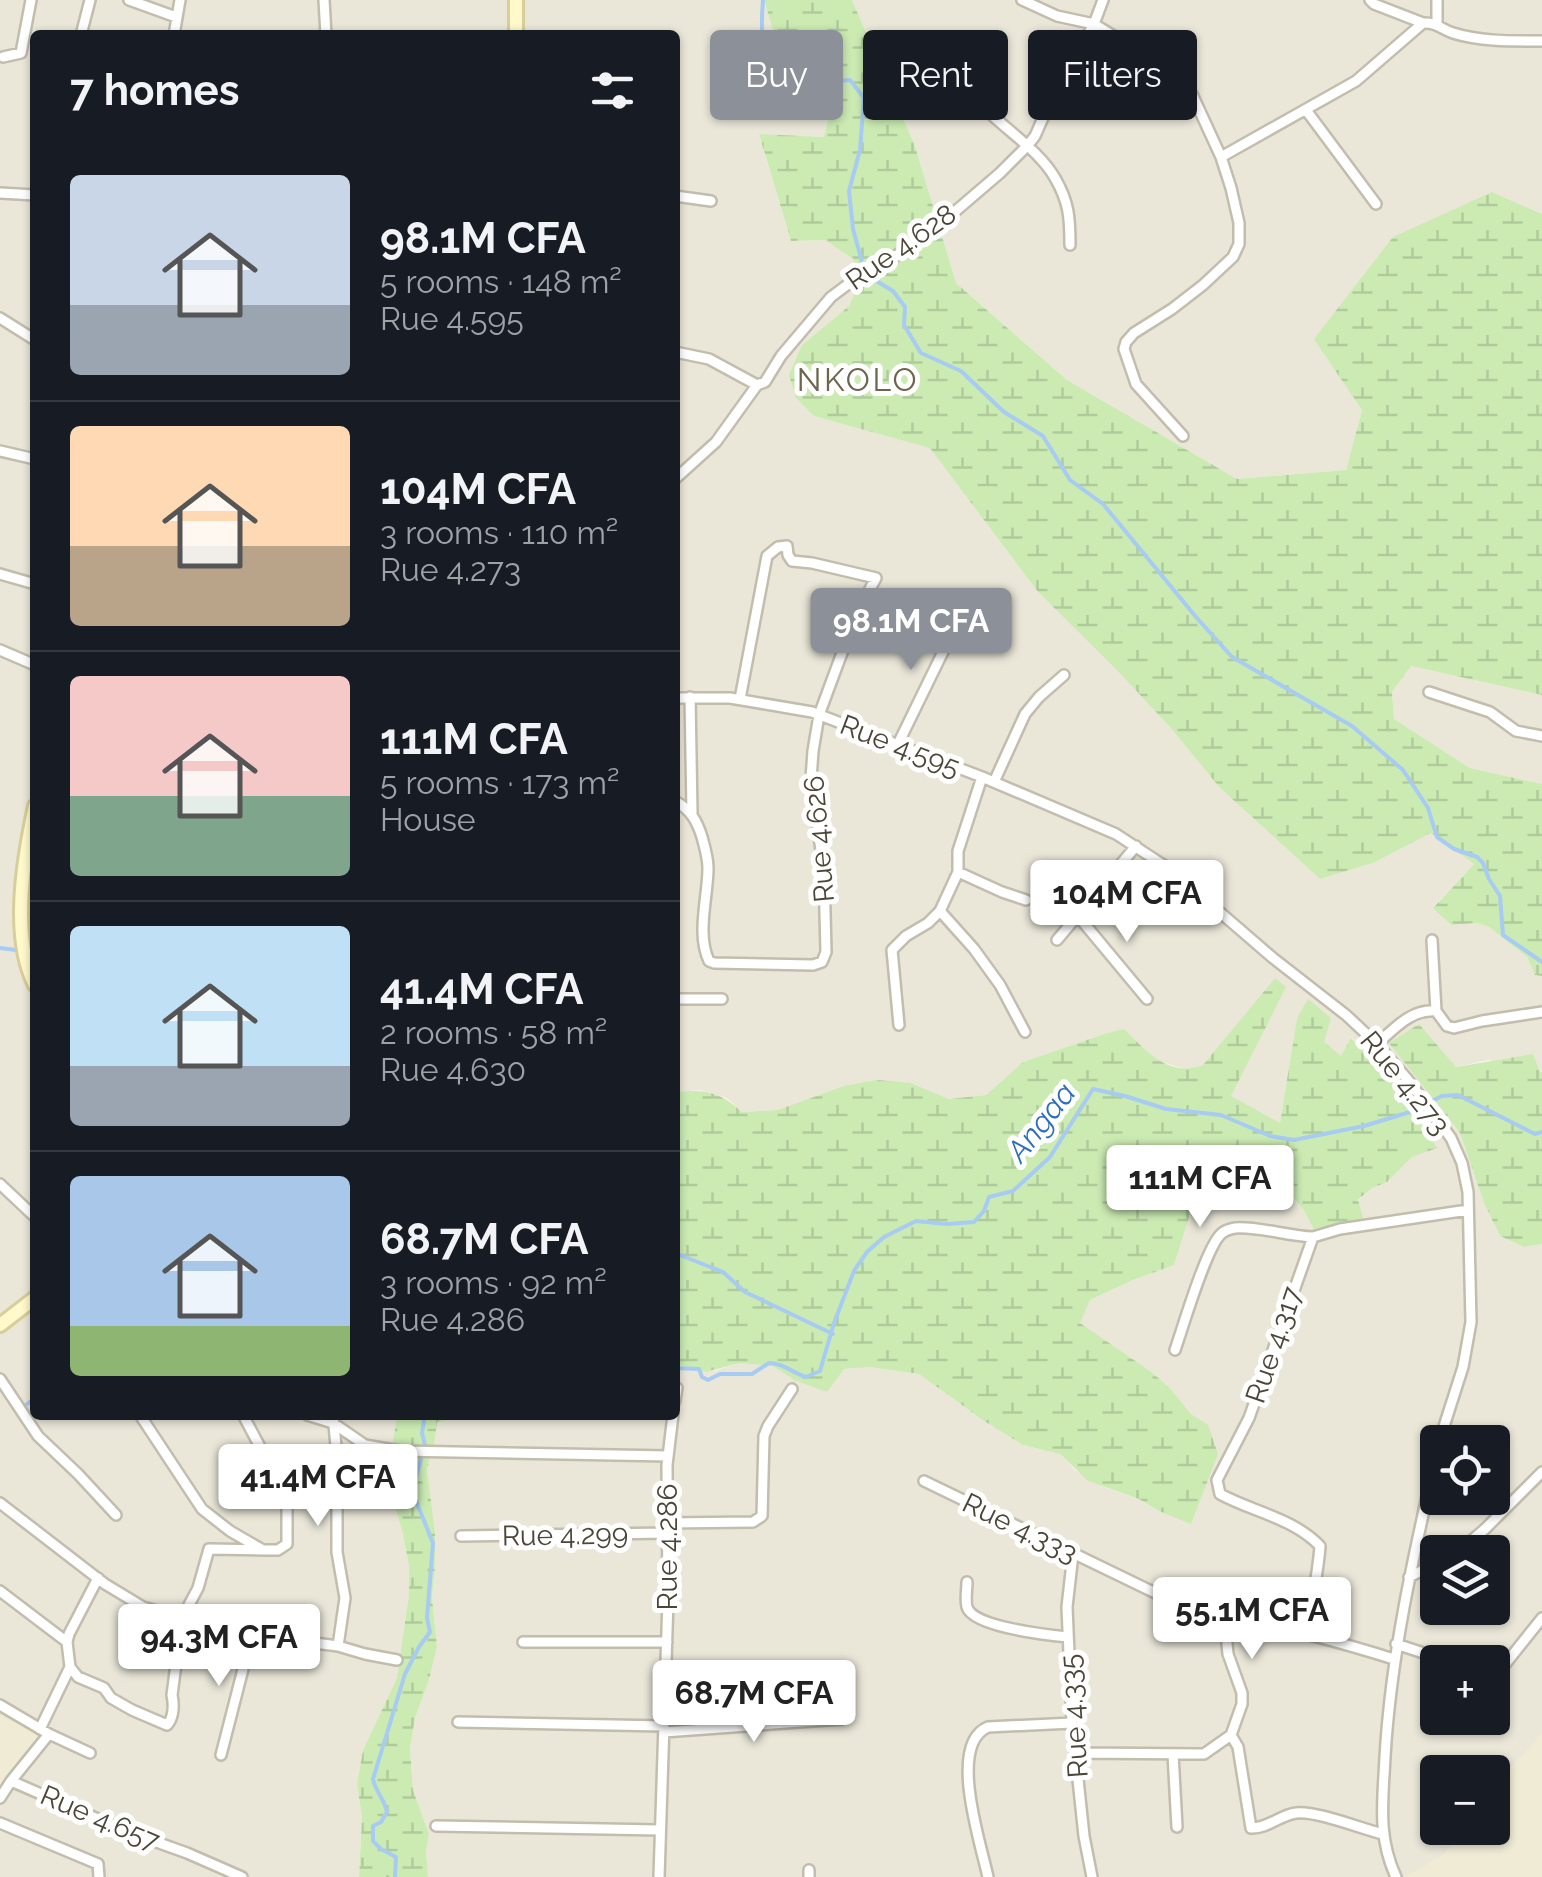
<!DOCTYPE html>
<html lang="en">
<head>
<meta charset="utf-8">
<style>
	body { margin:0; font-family:Raleway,sans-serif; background:#20242c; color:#f1f3f6; height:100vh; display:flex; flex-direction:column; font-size:38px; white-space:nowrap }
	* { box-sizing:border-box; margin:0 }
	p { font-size:32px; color:#9ea1a6 }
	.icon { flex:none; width:55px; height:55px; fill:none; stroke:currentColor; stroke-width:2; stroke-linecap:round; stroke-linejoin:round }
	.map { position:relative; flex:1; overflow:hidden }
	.details { position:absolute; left:30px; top:30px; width:650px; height:1390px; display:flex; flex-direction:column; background:#171b24; border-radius:10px; box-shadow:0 2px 8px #0004 }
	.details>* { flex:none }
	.guide { position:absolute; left:710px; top:30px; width:680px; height:90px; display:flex; gap:20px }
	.tools { position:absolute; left:1420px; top:1425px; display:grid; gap:20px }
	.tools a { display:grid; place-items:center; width:90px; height:90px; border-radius:10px; background:#171b24; box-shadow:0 2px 8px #0004; font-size:50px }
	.price { position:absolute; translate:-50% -85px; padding:0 22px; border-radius:10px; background:#fff; color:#222; font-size:32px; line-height:65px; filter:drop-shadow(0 2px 5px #0008) }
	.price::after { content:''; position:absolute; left:50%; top:60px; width:30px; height:22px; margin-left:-15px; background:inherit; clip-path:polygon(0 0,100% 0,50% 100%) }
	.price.current { background:#8c9099; color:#fff }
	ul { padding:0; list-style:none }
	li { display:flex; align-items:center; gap:30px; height:250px; padding:0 40px }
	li+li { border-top:2px solid #363941 }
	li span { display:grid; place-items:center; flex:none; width:280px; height:200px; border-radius:10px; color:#555 }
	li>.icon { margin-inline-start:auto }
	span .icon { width:120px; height:120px; fill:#fffc; stroke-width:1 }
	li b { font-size:42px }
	h2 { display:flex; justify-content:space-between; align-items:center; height:120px; padding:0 40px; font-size:42px }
	.chip { padding:0 35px; border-radius:10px; background:#171b24; box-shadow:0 2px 8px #0004; font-size:35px; line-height:90px }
	.chip.current { background:#8c9099; color:#fff }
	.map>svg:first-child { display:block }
	.residential { fill:#eae7d9; fill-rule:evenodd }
	.education { fill:#efebd5 }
	.wetland { fill:url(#wetland-marsh) }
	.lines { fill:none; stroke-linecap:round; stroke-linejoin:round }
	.stream { stroke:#a7cbf3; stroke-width:4 }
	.minor-casing { stroke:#c2bdad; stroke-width:14 }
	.secondary-casing { stroke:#d7ce9a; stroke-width:18 }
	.minor { stroke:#fff; stroke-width:9 }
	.secondary { stroke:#fff9cc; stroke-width:12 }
	.labels { text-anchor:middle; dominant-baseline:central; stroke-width:10; stroke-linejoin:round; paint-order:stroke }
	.street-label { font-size:28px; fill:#4b4638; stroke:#fff }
	.water-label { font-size:30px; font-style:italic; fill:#2c6ebc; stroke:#fff }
	.quarter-label { font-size:32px; letter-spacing:2.5px; fill:#6e654f; stroke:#fff }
</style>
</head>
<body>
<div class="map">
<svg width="1542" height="1877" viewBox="0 0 1542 1877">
	<defs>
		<pattern id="wetland-marsh" width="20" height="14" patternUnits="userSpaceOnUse" patternTransform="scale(2.5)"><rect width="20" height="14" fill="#cbebb3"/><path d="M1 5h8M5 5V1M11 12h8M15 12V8" fill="none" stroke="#b0cb9b"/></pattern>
	</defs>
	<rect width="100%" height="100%" fill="#f6f4eb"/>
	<path class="residential" d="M 0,0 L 764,0 L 786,74 L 834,96 L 825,137 L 759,135 L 791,241 L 825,240 L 853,259 L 857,288 L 849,306 L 802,345 L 814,416 L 930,447 L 1038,592 L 1115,667 L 1169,726 L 1220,788 L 1320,879 L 1373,863 L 1431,833 L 1474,864 L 1433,907 L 1451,925 L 1477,923 L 1489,927 L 1527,957 L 1535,975 L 1542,976 L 1542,1072 L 1488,1060 L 1456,1067 L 1444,1113 L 1460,1133 L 1484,1203 L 1500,1236 L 1524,1247 L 1542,1244 L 1542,1877 L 428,1877 L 426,1852 L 429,1834 L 413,1790 L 410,1749 L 415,1718 L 429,1680 L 437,1647 L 432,1598 L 435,1566 L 435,1532 L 427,1469 L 435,1440 L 437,1422 L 473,1415 L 675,1415 L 675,1364 L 696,1371 L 714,1371 L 740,1363 L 773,1366 L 794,1380 L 844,1369 L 869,1367 L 919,1374 L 984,1421 L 1023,1445 L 1060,1454 L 1075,1470 L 1103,1487 L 1139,1499 L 1159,1511 L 1208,1426 L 1191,1414 L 1169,1387 L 1150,1371 L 1079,1323 L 1090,1300 L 1133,1280 L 1174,1265 L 1193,1205 L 1219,1169 L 1258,1156 L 1303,1209 L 1314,1229 L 1364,1219 L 1358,1201 L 1372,1188 L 1387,1182 L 1412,1157 L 1437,1147 L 1352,1038 L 1341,1057 L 1323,1042 L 1309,1000 L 1297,1018 L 1280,1124 L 1230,1096 L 1285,988 L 1275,979 L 1203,1065 L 1189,1070 L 1155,1060 L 1104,1034 L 1023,1062 L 986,1095 L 949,1099 L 911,1083 L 778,1110 L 742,1112 L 727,1098 L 701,1090 L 675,1092 L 675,35 L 35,35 L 35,1415 L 397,1415 L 390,1462 L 409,1566 L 409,1594 L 397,1678 L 363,1750 L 357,1784 L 362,1818 L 359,1877 L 0,1877 ZM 1438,1442 L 1492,1442 L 1492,1498 L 1438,1498 ZM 1438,1552 L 1492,1552 L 1492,1608 L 1438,1608 ZM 1438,1662 L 1492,1662 L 1492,1718 L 1438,1718 ZM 1438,1772 L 1492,1772 L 1492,1828 L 1438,1828 Z
		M 852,0 L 1542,0 L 1542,214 L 1492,192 L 1362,410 L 1346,470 L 1237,479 L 1067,380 L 956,283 L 915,146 Z
		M 1411,666 L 1542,695 L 1542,784 L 1470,768 L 1394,719 L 1392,692 Z"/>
	<path class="education" d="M 0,1715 L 41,1735 L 0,1788 Z
		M 1542,1734 L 1542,1877 L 1405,1877 L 1443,1855 L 1464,1828 L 1492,1828 L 1493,1792 L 1511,1767 Z"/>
	<path class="wetland" d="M 764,0 L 852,0 L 915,146 L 956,283 L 1067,380 L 1237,479 L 1346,470 L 1362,410 L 1314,339 L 1393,237 L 1492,192 L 1542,214 L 1542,695 L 1411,666 L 1392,692 L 1394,719 L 1470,768 L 1542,784 L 1542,976 L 1535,975 L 1527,957 L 1489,927 L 1477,923 L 1451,925 L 1433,908 L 1474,864 L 1431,833 L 1373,863 L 1320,879 L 1220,788 L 1169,726 L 1115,668 L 1038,592 L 930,448 L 814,416 L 796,398 L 789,375 L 802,345 L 849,306 L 857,288 L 853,259 L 825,240 L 791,241 L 759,134 L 824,137 L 834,97 L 786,74 Z
		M 1275,978 L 1286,987 L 1231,1096 L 1280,1123 L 1297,1018 L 1308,999 L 1331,1018 L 1324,1042 L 1341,1056 L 1351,1038 L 1411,1100 L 1437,1148 L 1412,1157 L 1387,1182 L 1372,1188 L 1358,1200 L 1364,1220 L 1314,1229 L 1303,1209 L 1258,1156 L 1219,1169 L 1193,1205 L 1174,1265 L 1133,1280 L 1090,1300 L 1080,1323 L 1150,1371 L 1169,1387 L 1191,1414 L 1208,1425 L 1218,1454 L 1191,1524 L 1159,1511 L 1139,1499 L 1088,1481 L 1060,1454 L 1023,1445 L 984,1421 L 919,1374 L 869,1367 L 844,1369 L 827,1392 L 794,1380 L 773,1366 L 740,1363 L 706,1372 L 675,1364 L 675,1092 C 705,1089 719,1091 742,1112 L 778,1110 L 844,1086 L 877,1080 L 911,1083 L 949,1099 L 986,1095 L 1023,1062 L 1104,1034 L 1124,1029 C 1146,1051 1169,1078 1203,1065 Z
		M 1419,1024 L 1456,1067 L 1533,1054 L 1540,1072 L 1542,1072 L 1542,1244 L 1524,1247 L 1500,1236 L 1484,1203 L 1460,1133 L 1389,1043 Z
		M 397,1415 L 473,1415 L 437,1422 L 435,1440 L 427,1469 L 435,1532 L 435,1566 L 432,1598 L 437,1647 L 429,1680 L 415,1718 L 410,1749 L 413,1790 L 429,1834 L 426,1852 L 428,1877 L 359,1877 L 362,1818 L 357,1784 L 363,1750 L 397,1678 L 409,1594 L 409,1566 L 403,1534 L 394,1502 L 390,1462 Z"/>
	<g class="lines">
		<path class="stream" d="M 763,0 C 760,35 759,75 802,82 C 817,84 835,81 850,80 L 864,98 L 860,150 L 849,191 L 853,229 L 862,262 L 878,282 L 893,291 L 905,307 L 904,325 L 921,353 L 961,371 L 1004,412 L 1043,436 L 1070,480 L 1103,504 L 1196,617 L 1232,657 L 1352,726 L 1403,770 L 1428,808 L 1437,837 L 1454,849 L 1477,857 L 1483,863 L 1489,879 L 1500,896 L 1503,935 L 1542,962
			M 0,948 L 16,950
			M 675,1253 L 723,1272 L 745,1292 L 833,1334
			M 675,1368 L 699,1369 L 702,1377 L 708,1380 L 720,1374 L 752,1374 L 769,1363 C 783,1363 793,1373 806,1377 L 820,1371 L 834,1323 L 854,1271 L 867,1252 L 884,1237 L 916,1221 L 947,1224 L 974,1222 L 984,1211 L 989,1197 L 1013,1191 L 1050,1157 L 1093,1089 L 1125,1096 L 1166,1109 L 1221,1115 L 1270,1136 L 1294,1140 L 1364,1126 L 1410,1112 L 1442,1096 L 1458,1095 L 1535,1134 L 1542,1132
			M 23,1407 L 35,1398
			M 395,1877 L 396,1857 L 381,1849 L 373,1841 L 373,1826 L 381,1822 L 387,1812 C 385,1800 375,1791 373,1779 L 405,1674 L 419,1647 L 430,1632 L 427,1618 L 433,1543 L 412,1491 L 425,1445 L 422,1433 L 425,1415"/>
		<g class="minor-casing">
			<path id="minor" d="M 129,0 L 176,17
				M 324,0 L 326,35
				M 1022,0 L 1057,16 L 1094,24 L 1173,72 L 1192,94 L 1221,157 L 1231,188 L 1239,223 L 1239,244 L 1233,257 L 1203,285 L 1172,309 L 1134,333 L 1126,342 L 1124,349 L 1136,384 L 1183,436
				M 1370,0 L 1374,4 L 1423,23
				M 1437,0 L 1437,23
				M 81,35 L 90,0
				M 174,35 L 180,0
				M 957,37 C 944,103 1027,129 1055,178 C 1069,202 1070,218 1070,245
				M 3,57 L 21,53 L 31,0
				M 1306,110 L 1376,204
				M 1221,157 L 1356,81 L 1423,23 C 1436,22 1441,29 1453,33 C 1482,42 1512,41 1542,41
				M 0,193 L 35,195
				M 675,196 L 711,201
				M 0,318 L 35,340
				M 675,352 L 709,359 L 757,385
				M 0,451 L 35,459
				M 675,479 L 716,442 L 757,385 L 765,382 L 781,356 L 831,297 L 847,285 L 880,267 L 937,227 L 1000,173 L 1028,145 L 1035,136 L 1050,102 L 1094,24 L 1103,0
				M 0,574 L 35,584
				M 0,650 L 35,665
				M 1429,692 L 1490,712 L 1516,731 L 1542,736
				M 690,697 L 692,813
				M 675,698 L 730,698 L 812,712 L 982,777 L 1116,834 L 1171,870 L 1273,958 L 1346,1015 L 1377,1044 L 1408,1080 L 1451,1138 L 1462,1163 L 1468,1192 L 1471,1322 L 1463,1367 L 1439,1442
				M 898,744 L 959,619
				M 994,782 L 1025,714 L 1039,697 L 1064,675
				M 675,801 C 691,810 697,821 702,837 C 705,848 708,858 708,868 C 708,897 696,934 709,961 L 714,963 L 813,965 L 822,962 L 826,952 L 824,872 L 811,779 L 813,751 L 819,715 L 849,634 L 859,609 L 876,578 L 812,563 L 792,561 L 788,555 L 787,546 L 778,547 L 767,556 L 740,699
				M 958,872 L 1002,892 L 1026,900
				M 940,911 L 974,949 L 1000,985 L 1025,1032
				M 1078,916 L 1147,999
				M 1057,940 L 1136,846
				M 1432,940 L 1436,1011
				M 675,999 L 722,999
				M 899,1025 L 892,950 L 906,936 L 928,923 L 940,911 L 958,872 L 958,851 L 982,777
				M 1377,1044 C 1395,1028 1411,1009 1436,1011 L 1447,1026 L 1454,1028 L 1482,1021 L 1542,1012
				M 0,1184 L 35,1217
				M 1175,1350 C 1183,1327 1206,1248 1221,1234 C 1225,1230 1229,1229 1235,1228 C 1257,1226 1288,1236 1313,1237
				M 0,1379 L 38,1436 L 78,1474 L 116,1515
				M 675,1401 L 677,1388
				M 140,1415 L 202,1509 L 230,1531 L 263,1550 L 278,1550 L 287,1544 L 287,1507 L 284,1492 L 243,1415
				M 307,1415 L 333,1423 L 365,1445 L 400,1451 L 668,1456
				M 333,1415 L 337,1456 L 337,1552 L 345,1598 L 338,1646
				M 924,1481 L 1209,1619 L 1225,1623
				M 0,1503 L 105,1584 L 143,1607 L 182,1618 L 260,1636 L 338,1646 L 365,1654 L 397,1660
				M 668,1523 L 753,1522 L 762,1516 L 764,1436 L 768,1426 L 792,1389
				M 461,1536 L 668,1533
				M 1458,1552 L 1485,1529 L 1542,1472
				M 1073,1554 L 1067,1607 L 1072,1723 L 1084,1836 L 1092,1877
				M 1409,1577 L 1438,1563
				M 98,1578 L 69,1634 L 67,1642 L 70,1667 L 78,1677 L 104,1688 L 111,1698 L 132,1710 L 167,1725 C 174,1718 174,1704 172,1695 L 182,1618 L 198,1588 L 209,1549 L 263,1550
				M 967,1582 C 967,1589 965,1600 967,1607 C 972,1627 1048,1635 1068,1637
				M 0,1591 L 67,1642
				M 1307,1633 C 1311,1604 1318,1575 1320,1546 C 1293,1518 1253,1512 1220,1494 L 1217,1480 L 1249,1418 L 1313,1237 L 1340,1229 L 1468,1210
				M 523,1642 L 667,1642
				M 1396,1644 L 1451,1662
				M 1492,1676 L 1495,1677 L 1542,1618
				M 0,1705 L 49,1734 L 11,1781 L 123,1830 L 187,1853 L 242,1877
				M 458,1722 L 664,1726
				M 40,1729 L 70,1667
				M 664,1732 L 842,1719
				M 49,1734 L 90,1753
				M 1076,1753 L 1204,1754 L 1231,1735
				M 1173,1754 L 1177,1827
				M 221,1755 L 252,1634
				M 0,1798 L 11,1781
				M 0,1823 L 98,1864 L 99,1877
				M 436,1826 L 660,1830
				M 1383,1834 C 1362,1829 1315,1810 1296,1813 C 1280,1815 1267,1829 1251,1828 L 1238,1747 L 1231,1735 L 1242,1704 L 1242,1693 L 1228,1654 L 1225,1623 C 1284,1625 1338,1642 1394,1659
				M 809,1870 L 809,1877
				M 659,1877 L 668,1600 L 667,1465 L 673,1415
				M 988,1877 C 981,1844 947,1744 988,1727 L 1072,1723
				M 1396,1877 C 1377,1836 1383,1800 1385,1757 C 1391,1652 1415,1550 1438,1447"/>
		</g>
		<g class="secondary-casing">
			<path id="secondary" d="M 516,0 L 516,35
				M 35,806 C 24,857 10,936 35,985
				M 0,1325 L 35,1298"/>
		</g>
		<use href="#minor" class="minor"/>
		<use href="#secondary" class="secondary"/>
	</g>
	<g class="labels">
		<g class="street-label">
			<text transform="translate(901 247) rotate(-35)">Rue 4.628</text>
			<text transform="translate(900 746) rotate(21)">Rue 4.595</text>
			<text transform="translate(819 839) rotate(-95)">Rue 4.626</text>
			<text transform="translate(1405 1083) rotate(51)">Rue 4.273</text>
			<text transform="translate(1274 1345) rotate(-71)">Rue 4.317</text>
			<text transform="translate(1020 1528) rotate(26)">Rue 4.333</text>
			<text transform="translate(565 1535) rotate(-1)">Rue 4.299</text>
			<text transform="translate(667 1547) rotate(-90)">Rue 4.286</text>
			<text transform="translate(1074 1716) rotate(-94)">Rue 4.335</text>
			<text transform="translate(100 1818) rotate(23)">Rue 4.657</text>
		</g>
		<g class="water-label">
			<text transform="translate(1041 1122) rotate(-52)">Angaa</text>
		</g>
		<g class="quarter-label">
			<text x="858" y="379">NKOLO</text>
		</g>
	</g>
</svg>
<div class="tools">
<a><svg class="icon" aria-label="locate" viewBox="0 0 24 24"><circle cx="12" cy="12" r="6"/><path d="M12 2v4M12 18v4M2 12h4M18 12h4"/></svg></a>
<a><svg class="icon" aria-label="layers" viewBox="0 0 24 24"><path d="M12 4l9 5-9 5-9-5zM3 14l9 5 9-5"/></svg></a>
<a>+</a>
<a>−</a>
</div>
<b class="price current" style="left:911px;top:673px">98.1M CFA</b>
<b class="price" style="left:1127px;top:945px">104M CFA</b>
<b class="price" style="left:1200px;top:1230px">111M CFA</b>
<b class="price" style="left:318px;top:1529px">41.4M CFA</b>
<b class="price" style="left:1252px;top:1662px">55.1M CFA</b>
<b class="price" style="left:219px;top:1689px">94.3M CFA</b>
<b class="price" style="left:754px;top:1745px">68.7M CFA</b>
<div class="guide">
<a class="chip current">Buy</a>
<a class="chip">Rent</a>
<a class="chip">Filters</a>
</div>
<section class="details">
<h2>7 homes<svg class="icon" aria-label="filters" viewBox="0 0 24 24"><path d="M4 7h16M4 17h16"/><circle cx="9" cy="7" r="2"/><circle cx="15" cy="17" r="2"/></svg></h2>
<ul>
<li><span style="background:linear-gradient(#c9d6e8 65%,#9aa5b1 0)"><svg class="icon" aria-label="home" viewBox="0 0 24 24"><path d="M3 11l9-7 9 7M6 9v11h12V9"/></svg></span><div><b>98.1M CFA</b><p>5 rooms · 148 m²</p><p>Rue 4.595</p></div></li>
<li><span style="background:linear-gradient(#ffd9b3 60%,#b9a48a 0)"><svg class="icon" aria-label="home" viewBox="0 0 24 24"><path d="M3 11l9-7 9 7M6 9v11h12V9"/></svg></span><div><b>104M CFA</b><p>3 rooms · 110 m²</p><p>Rue 4.273</p></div></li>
<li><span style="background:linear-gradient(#f6c9c9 60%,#7fa58c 0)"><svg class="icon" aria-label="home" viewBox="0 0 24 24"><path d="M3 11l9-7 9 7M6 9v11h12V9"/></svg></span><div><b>111M CFA</b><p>5 rooms · 173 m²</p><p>House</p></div></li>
<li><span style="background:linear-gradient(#bfe0f5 70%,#9aa5b1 0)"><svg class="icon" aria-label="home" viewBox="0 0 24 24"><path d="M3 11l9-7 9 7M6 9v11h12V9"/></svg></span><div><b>41.4M CFA</b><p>2 rooms · 58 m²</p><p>Rue 4.630</p></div></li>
<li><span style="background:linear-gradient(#a9c7e8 75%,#8fb573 0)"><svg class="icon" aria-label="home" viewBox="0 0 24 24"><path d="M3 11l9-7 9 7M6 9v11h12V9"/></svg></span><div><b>68.7M CFA</b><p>3 rooms · 92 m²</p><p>Rue 4.286</p></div></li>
</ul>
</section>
</div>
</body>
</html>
